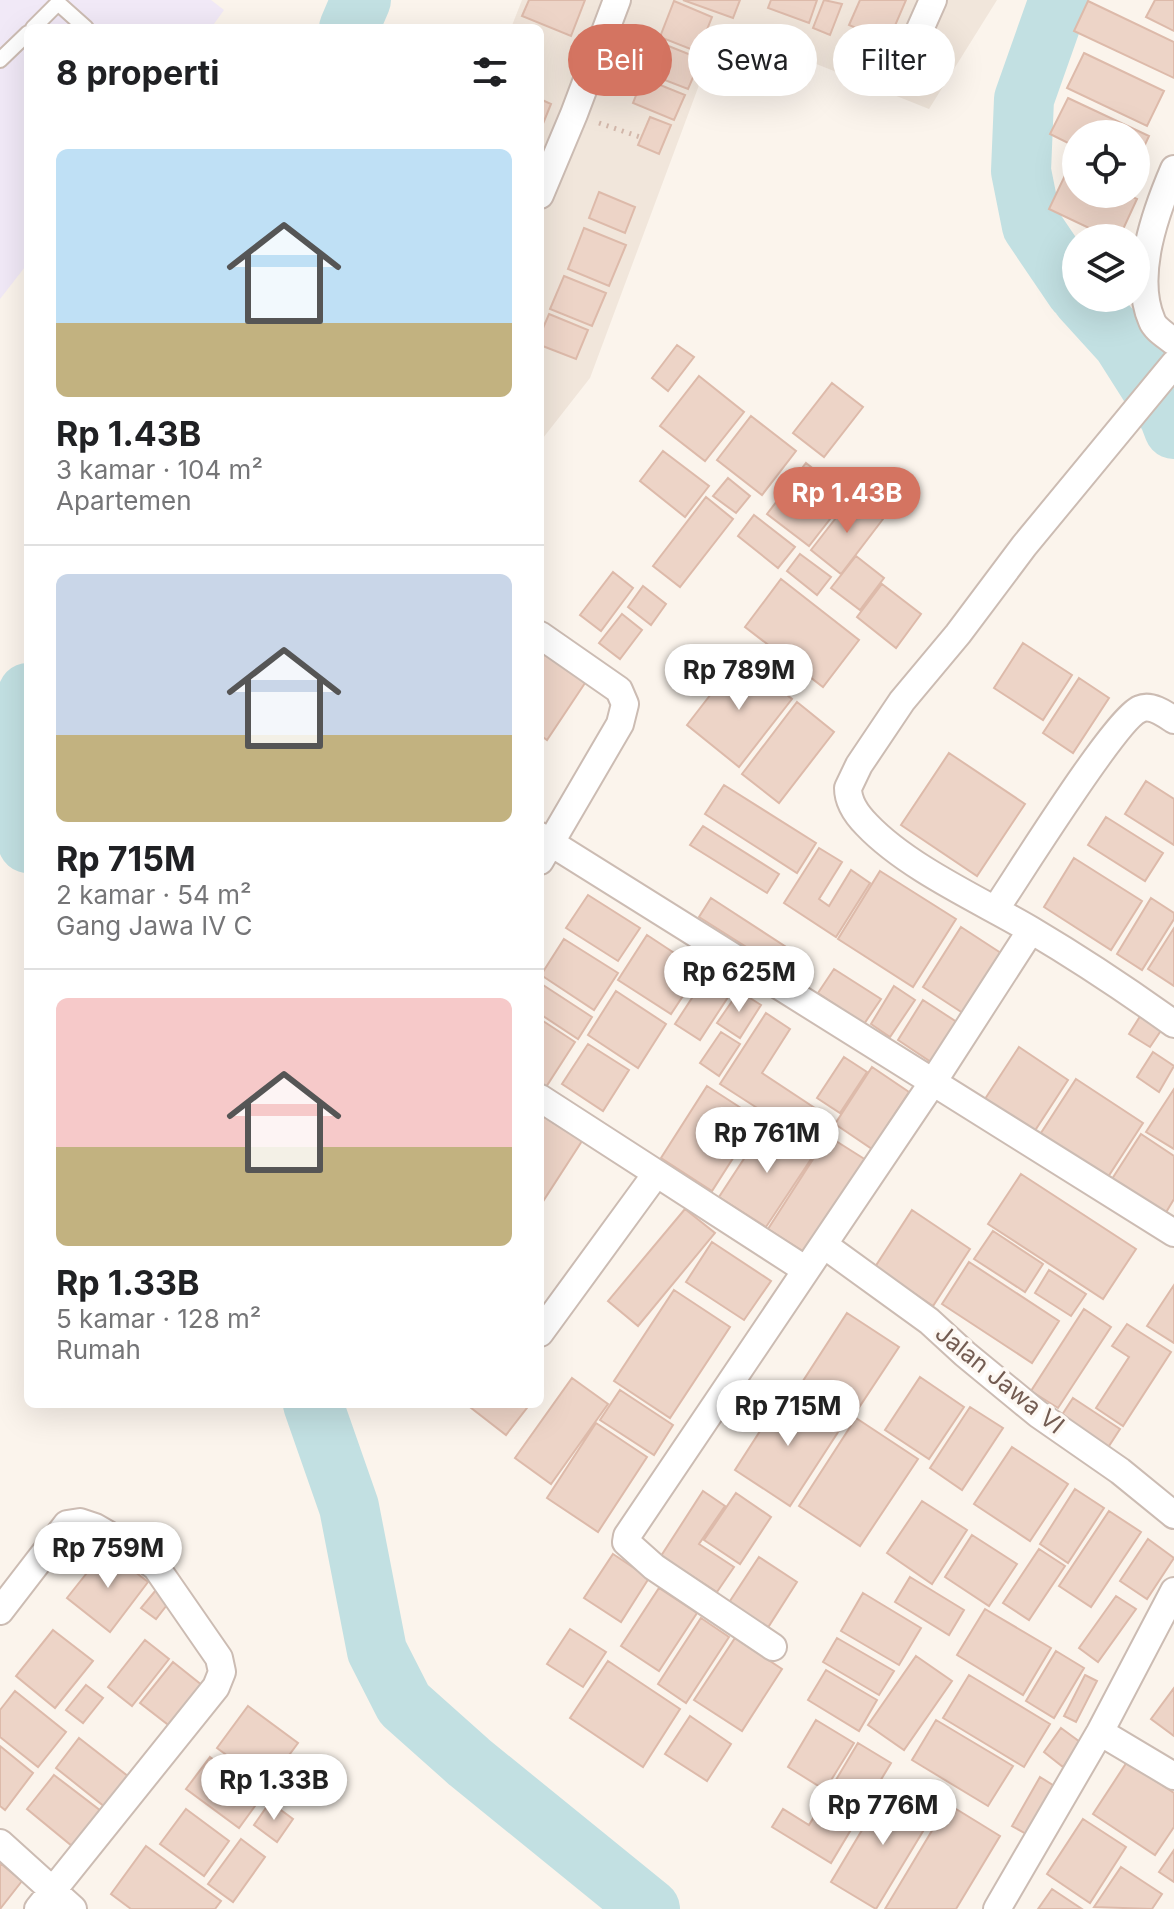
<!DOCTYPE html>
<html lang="id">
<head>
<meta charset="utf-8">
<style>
	body { margin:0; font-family:Inter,sans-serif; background:#f6f6f6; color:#202124; height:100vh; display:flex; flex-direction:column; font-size:30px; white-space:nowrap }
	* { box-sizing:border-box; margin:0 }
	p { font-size:26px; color:#757577 }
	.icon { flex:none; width:44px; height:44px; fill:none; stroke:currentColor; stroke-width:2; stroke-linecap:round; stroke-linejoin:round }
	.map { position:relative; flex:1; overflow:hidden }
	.drawer { position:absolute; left:24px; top:24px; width:520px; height:1384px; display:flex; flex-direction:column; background:#fff; border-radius:12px; box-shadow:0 8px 32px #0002 }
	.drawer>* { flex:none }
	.hud { position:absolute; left:568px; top:24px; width:486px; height:72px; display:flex; gap:16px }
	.buttons { position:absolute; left:1062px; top:120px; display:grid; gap:16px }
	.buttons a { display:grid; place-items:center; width:88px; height:88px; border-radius:50%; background:#fff; box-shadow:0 8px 32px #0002; font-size:40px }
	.price { position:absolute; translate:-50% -68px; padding:0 18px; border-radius:28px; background:#fff; color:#222; font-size:26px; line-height:52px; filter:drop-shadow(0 2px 4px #0008) }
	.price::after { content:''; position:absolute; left:50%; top:48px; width:24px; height:18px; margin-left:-12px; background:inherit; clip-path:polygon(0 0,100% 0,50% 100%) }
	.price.selected { background:#d47461; color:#fff }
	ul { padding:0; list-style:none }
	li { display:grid; align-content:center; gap:16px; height:424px; padding:0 32px }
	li+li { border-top:2px solid #e0e0e0 }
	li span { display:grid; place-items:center; height:248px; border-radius:12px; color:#555 }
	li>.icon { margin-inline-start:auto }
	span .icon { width:144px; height:144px; fill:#fffc; stroke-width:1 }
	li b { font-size:34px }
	h2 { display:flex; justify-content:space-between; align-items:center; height:96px; padding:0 32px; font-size:34px }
	.pill { padding:0 28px; border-radius:36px; background:#fff; box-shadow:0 8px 32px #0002; font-size:28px; line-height:72px }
	.pill.selected { background:#d47461; color:#fff }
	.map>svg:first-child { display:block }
	.residential { fill:#f1e6db }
	.education { fill:#f1e9f7 }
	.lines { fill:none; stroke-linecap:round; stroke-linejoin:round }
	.river { stroke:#c2e0e2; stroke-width:60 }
	.building { fill:#edd4c7; stroke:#ddbaaa; stroke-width:2 }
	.lane-casing { stroke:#ccbcb3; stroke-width:18 }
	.street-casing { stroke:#ccbcb3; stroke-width:30 }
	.path { stroke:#d2b7aa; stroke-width:5; stroke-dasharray:2 6; stroke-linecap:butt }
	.lane { stroke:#fff; stroke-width:14 }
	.street { stroke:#fff; stroke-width:26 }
	.labels { text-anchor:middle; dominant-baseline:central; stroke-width:7; stroke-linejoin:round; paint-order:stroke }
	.street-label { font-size:24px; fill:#735c52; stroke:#fdf8f3 }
</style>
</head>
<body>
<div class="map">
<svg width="1174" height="1909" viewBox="0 0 1174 1909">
	<rect width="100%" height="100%" fill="#fbf4ec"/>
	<path class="residential" d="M 522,0 L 997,0 L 929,109 L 721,26 L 590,378 L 543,438 L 540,436 L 540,28 L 511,28 Z"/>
	<path class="education" d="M 0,0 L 211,0 L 224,10 L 211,28 L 28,28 L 28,263 L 0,299 Z"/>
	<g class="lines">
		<path class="river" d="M 1059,0 L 1024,99 L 1021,171 L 1032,226 L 1076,291
			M 349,28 L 361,0
			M 1082,298 L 1122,342 L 1169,416 L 1174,429
			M 28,693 C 21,710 4,761 5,778 C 5,796 20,827 28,843
			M 313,1404 L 349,1507 L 377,1651 L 404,1704 L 469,1762 L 650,1909"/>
	</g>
	<path class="building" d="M 529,0 L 585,0 L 571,36 L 522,16 Z
		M 683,0 L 740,0 L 733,18 Z
		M 771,0 L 817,0 L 809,23 L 768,8 Z
		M 824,0 L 842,4 L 830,35 L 813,28 Z
		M 860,0 L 906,0 L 888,42 L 849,25 Z
		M 1155,0 L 1174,0 L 1174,31 L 1146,17 Z
		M 674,1 L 712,17 L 698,52 L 660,37 Z
		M 1088,1 L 1174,42 L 1174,78 L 1074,31 Z
		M 661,43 L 701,59 L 688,89 L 649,74 Z
		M 1084,53 L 1164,91 L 1147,126 L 1067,88 Z
		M 643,78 L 685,95 L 674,120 L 633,103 Z
		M 1068,98 L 1149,136 L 1136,164 L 1136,134 L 1076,134 L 1076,147 L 1050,134 Z
		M 540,99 L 551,104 L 540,131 Z
		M 650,117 L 671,125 L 659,154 L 638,145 Z
		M 1069,167 L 1076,170 L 1076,194 L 1126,194 L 1137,199 L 1119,238 L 1110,238 L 1049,209 Z
		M 599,192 L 635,207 L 625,233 L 589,218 Z
		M 584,228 L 626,245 L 609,286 L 568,269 Z
		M 564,276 L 606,293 L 592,326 L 550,309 Z
		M 549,314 L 588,330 L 576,359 L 540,345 L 540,335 Z
		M 677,345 L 694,357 L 668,391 L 652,378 Z
		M 699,376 L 744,412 L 705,461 L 660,426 Z
		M 832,383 L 863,407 L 824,457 L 793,433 Z
		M 751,416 L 796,451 L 762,495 L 717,460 Z
		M 663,451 L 709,486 L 685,517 L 640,481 Z
		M 806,463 L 848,496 L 809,546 L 767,514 Z
		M 728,478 L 750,496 L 736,513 L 713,496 Z
		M 853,496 L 883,519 L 841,574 L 811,550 Z
		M 706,497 L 733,519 L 680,587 L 653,566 Z
		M 754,515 L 795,547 L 778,568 L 738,536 Z
		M 800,554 L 831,577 L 817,595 L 787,571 Z
		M 856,556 L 884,578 L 860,610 L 831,588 Z
		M 613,572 L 633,588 L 601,631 L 580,615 Z
		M 781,579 L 859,640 L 823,687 L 745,627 Z
		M 882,584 L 921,614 L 896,648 L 857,617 Z
		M 643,586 L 666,604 L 651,625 L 628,607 Z
		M 622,614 L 642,630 L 620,659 L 599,643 Z
		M 1023,643 L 1072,675 L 1043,720 L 994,688 Z
		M 546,652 L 587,680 L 547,740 L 540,735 L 540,661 Z
		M 739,658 L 792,699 L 739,767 L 687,725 Z
		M 1079,678 L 1109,698 L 1073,753 L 1043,733 Z
		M 797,702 L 834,732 L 779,803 L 742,774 Z
		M 949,753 L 1025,804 L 977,876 L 901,825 Z
		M 1146,781 L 1174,799 L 1174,845 L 1125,814 Z
		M 724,785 L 816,843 L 797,873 L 705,814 Z
		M 1106,817 L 1163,853 L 1145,881 L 1088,845 Z
		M 703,826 L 779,874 L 767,893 L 690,845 Z
		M 819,848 L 842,862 L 819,899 L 829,906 L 851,870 L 870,883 L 836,937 L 784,903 Z
		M 1074,858 L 1142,901 L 1111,950 L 1044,907 Z
		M 880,871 L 956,919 L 913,987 L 838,939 Z
		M 588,895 L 640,928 L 618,961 L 566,928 Z
		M 711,898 L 797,954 L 786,972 L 699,917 Z
		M 1151,898 L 1174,913 L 1174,919 L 1142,970 L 1117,954 Z
		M 961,927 L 1007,957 L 969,1017 L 923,987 Z
		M 1174,928 L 1174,986 L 1148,969 Z
		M 647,935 L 700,970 L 671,1014 L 618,980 Z
		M 564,939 L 618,973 L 594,1010 L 541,975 Z
		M 834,969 L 881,999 L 864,1024 L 818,993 Z
		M 709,972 L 734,988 L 700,1040 L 675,1024 Z
		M 540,983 L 592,1017 L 578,1039 L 540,1014 Z
		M 894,986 L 915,1000 L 890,1037 L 871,1024 Z
		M 616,991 L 666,1024 L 638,1068 L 588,1035 Z
		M 739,991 L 761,1005 L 740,1038 L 717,1023 Z
		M 923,1000 L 966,1028 L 940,1068 L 898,1040 Z
		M 1144,1010 L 1166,1023 L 1150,1047 L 1129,1034 Z
		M 766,1013 L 790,1029 L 762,1073 L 833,1120 L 816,1146 L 720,1084 Z
		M 540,1019 L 575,1042 L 546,1087 L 540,1083 Z
		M 721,1032 L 740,1044 L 719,1076 L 700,1063 Z
		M 588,1044 L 629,1070 L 603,1111 L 562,1084 Z
		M 1019,1047 L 1068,1080 L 1034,1132 L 985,1099 Z
		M 1153,1052 L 1174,1066 L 1159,1092 L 1137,1077 Z
		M 844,1057 L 867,1072 L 840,1113 L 817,1098 Z
		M 872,1067 L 909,1092 L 872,1149 L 835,1124 Z
		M 1076,1079 L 1143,1123 L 1106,1180 L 1039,1136 Z
		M 707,1086 L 758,1119 L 712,1191 L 661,1158 Z
		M 1174,1089 L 1174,1149 L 1146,1132 Z
		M 540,1114 L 582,1141 L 540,1206 Z
		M 768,1122 L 815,1153 L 766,1227 L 719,1197 Z
		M 1141,1134 L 1174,1156 L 1174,1199 L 1165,1214 L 1112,1179 Z
		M 828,1136 L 866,1160 L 806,1253 L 768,1229 Z
		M 1021,1174 L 1136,1249 L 1103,1299 L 988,1224 Z
		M 685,1209 L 715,1233 L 638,1326 L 608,1301 Z
		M 912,1210 L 970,1249 L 933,1306 L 875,1267 Z
		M 993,1231 L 1043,1264 L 1025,1292 L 974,1259 Z
		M 712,1242 L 771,1281 L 744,1320 L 686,1282 Z
		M 969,1262 L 1059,1321 L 1032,1363 L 942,1304 Z
		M 1049,1270 L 1086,1294 L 1071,1316 L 1035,1293 Z
		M 1174,1285 L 1174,1343 L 1147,1326 Z
		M 674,1290 L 730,1327 L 670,1418 L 614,1381 Z
		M 1084,1309 L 1111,1327 L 1058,1408 L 1031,1391 Z
		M 847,1313 L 899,1347 L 852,1418 L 801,1384 Z
		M 1127,1324 L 1171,1352 L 1123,1426 L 1096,1408 L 1129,1357 L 1112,1346 Z
		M 920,1377 L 964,1407 L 929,1459 L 885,1430 Z
		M 572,1378 L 608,1404 L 551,1484 L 515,1458 Z
		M 787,1389 L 842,1426 L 790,1506 L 735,1470 Z
		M 620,1390 L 673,1425 L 654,1455 L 600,1420 Z
		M 1073,1398 L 1120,1429 L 1107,1449 L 1060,1418 Z
		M 466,1404 L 530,1404 L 506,1435 Z
		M 970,1407 L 1003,1428 L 962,1490 L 930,1468 Z
		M 856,1418 L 918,1459 L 860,1546 L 799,1506 Z
		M 596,1423 L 647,1457 L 598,1532 L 547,1498 Z
		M 1012,1447 L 1068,1484 L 1030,1541 L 974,1504 Z
		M 1075,1489 L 1104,1508 L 1068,1563 L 1040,1544 Z
		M 703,1491 L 725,1506 L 699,1544 L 734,1567 L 717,1592 L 661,1556 Z
		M 736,1493 L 771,1517 L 740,1564 L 704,1540 Z
		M 922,1501 L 967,1530 L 932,1584 L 887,1553 Z
		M 1109,1511 L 1141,1532 L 1091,1607 L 1059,1586 Z
		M 972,1535 L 1017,1564 L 989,1606 L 945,1577 Z
		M 1148,1539 L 1174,1558 L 1147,1599 L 1120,1581 Z
		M 106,1549 L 148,1582 L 110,1632 L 67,1598 Z
		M 1039,1549 L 1065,1566 L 1029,1620 L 1003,1603 Z
		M 613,1554 L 649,1578 L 621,1622 L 584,1598 Z
		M 759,1557 L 797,1582 L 767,1629 L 728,1604 Z
		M 910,1577 L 964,1610 L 949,1635 L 895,1602 Z
		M 659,1588 L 697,1613 L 659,1671 L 621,1646 Z
		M 156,1590 L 170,1601 L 156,1619 L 141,1608 Z
		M 863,1593 L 921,1628 L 899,1665 L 841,1631 Z
		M 1116,1596 L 1136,1609 L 1098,1662 L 1079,1648 Z
		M 985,1609 L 1051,1648 L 1023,1695 L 957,1655 Z
		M 701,1618 L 729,1637 L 686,1703 L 658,1684 Z
		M 570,1629 L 606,1652 L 583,1687 L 547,1664 Z
		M 53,1630 L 93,1661 L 55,1708 L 16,1676 Z
		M 735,1638 L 782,1669 L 742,1731 L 694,1700 Z
		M 837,1638 L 894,1671 L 879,1695 L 823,1662 Z
		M 145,1640 L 169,1659 L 132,1706 L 108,1687 Z
		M 1056,1651 L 1084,1668 L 1054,1718 L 1026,1701 Z
		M 916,1656 L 952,1681 L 904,1750 L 868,1725 Z
		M 608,1661 L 680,1709 L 643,1767 L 570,1718 Z
		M 173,1662 L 203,1686 L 171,1727 L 140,1703 Z
		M 826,1670 L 877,1700 L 859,1731 L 808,1700 Z
		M 969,1675 L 1050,1724 L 1024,1767 L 943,1718 Z
		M 1085,1675 L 1097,1681 L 1076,1722 L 1064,1716 Z
		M 86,1685 L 103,1698 L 83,1723 L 66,1710 Z
		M 1174,1688 L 1174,1736 L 1151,1719 Z
		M 15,1691 L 66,1732 L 38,1767 L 0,1737 L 0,1710 Z
		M 248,1706 L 298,1743 L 267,1785 L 217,1748 Z
		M 690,1716 L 731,1744 L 707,1781 L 665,1754 Z
		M 816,1720 L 854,1743 L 825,1790 L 788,1767 Z
		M 936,1720 L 1013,1766 L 988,1806 L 912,1760 Z
		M 1061,1728 L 1080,1742 L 1063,1767 L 1044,1752 Z
		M 79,1738 L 129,1777 L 105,1807 L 56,1768 Z
		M 858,1743 L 891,1763 L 831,1863 L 772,1827 L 783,1809 L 809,1825 Z
		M 0,1746 L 33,1773 L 5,1810 L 0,1806 Z
		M 210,1757 L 263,1795 L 239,1828 L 186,1789 Z
		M 1127,1762 L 1174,1793 L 1174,1827 L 1155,1855 L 1093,1814 Z
		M 54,1775 L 101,1811 L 72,1846 L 27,1809 Z
		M 1040,1777 L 1056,1787 L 1028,1835 L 1012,1826 Z
		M 889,1785 L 934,1813 L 876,1909 L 831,1882 Z
		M 270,1802 L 293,1819 L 277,1842 L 254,1825 Z
		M 948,1804 L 1000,1836 L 956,1909 L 885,1909 Z
		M 186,1809 L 229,1841 L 204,1876 L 160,1844 Z
		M 1083,1819 L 1126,1847 L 1090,1903 L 1047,1874 Z
		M 241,1839 L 265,1857 L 233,1902 L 208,1884 Z
		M 146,1846 L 221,1901 L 215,1909 L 131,1909 L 111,1894 Z
		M 1174,1850 L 1174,1882 L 1159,1872 Z
		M 0,1863 L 22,1881 L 0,1909 Z
		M 1121,1867 L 1162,1894 L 1152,1909 L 1094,1907 Z
		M 1052,1889 L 1082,1909 L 1038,1909 Z"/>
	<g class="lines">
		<g class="lane-casing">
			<path id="lane" d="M 33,28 L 58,3 L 86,28
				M 0,60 L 28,33"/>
		</g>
		<g class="street-casing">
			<path id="street" d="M 905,63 L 933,0
				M 1174,169 C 1156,211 1132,276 1152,321 C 1155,329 1167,336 1174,342
				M 540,195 L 574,114 L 617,0
				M 1174,364 L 1024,546 L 958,634 L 902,701 L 859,765 L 848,788 C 848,802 857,815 867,825 C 908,868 980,900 1031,930 C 1080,959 1128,991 1174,1024
				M 540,635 L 619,690 L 625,704 L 620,724 L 540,861
				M 540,836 L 1174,1233
				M 995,910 C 1017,878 1115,719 1140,709 C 1151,704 1165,714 1174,720
				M 540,1098 L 806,1270
				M 824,1245 L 929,1321 L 965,1354 L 1038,1414 L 1120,1471 L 1174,1515
				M 540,1333 L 656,1174
				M 0,1611 L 67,1524 L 80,1522 L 95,1527 L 128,1546 L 156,1567 L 219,1658 L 222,1672 L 216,1687 L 38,1909
				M 773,1647 L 654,1567 L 626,1542 L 627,1536 L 933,1082 L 1031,930
				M 1100,1732 L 1174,1776
				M 0,1843 L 73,1909
				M 997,1909 L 1100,1732 L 1174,1591"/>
		</g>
		<path class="path" d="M 599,123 L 640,137"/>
		<use href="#lane" class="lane"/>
		<use href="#street" class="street"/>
	</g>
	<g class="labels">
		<g class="street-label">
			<text transform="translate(1000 1379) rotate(39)">Jalan Jawa VI</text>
		</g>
	</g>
</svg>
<div class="buttons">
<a><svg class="icon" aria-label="locate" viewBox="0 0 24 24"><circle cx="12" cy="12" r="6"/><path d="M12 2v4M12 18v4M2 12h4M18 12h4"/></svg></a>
<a><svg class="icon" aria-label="layers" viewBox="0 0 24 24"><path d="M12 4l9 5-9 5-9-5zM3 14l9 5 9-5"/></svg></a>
</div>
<b class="price selected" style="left:847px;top:535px">Rp 1.43B</b>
<b class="price" style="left:739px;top:712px">Rp 789M</b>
<b class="price" style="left:739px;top:1014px">Rp 625M</b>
<b class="price" style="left:767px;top:1175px">Rp 761M</b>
<b class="price" style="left:788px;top:1448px">Rp 715M</b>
<b class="price" style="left:108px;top:1590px">Rp 759M</b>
<b class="price" style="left:274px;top:1822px">Rp 1.33B</b>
<b class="price" style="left:883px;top:1847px">Rp 776M</b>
<div class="hud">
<a class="pill selected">Beli</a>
<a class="pill">Sewa</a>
<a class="pill">Filter</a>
</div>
<section class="drawer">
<h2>8 properti<svg class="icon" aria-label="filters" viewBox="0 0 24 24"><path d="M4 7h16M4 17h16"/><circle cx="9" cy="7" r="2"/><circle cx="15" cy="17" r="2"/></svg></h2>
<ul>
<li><span style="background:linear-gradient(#bfe0f5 70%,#c2b280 0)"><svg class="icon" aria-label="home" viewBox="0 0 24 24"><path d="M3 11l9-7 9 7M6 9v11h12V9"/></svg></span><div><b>Rp 1.43B</b><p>3 kamar · 104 m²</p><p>Apartemen</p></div></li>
<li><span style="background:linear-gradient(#c9d6e8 65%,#c2b280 0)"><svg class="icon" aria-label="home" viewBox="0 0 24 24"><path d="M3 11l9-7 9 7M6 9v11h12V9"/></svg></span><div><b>Rp 715M</b><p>2 kamar · 54 m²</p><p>Gang Jawa IV C</p></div></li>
<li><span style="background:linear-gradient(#f6c9c9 60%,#c2b280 0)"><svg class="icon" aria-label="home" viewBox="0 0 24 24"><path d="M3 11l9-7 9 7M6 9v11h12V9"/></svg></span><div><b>Rp 1.33B</b><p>5 kamar · 128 m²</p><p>Rumah</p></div></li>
</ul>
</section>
</div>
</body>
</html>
